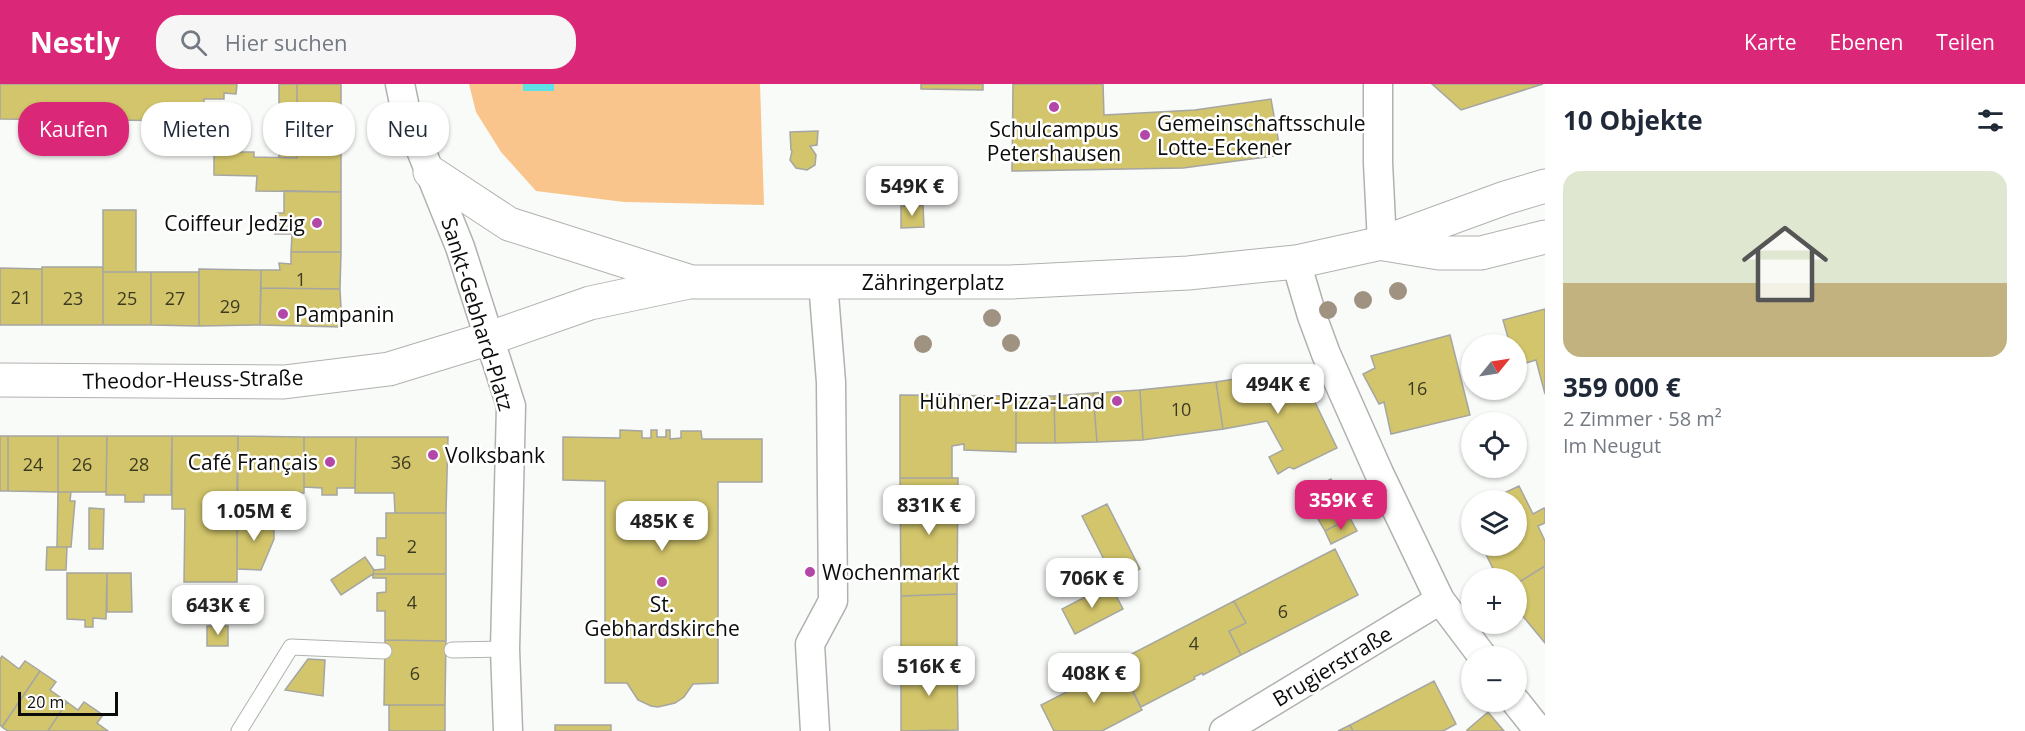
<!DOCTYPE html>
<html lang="de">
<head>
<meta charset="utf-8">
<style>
	body { margin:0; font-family:"Open Sans",sans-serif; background:#f6f6f7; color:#1f2937; height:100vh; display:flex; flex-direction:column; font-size:22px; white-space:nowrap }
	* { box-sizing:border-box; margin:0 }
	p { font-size:20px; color:#747a83 }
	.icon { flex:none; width:33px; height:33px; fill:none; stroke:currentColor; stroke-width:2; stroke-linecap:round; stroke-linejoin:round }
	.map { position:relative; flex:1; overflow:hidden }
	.sheet { display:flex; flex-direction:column; background:#fff; width:480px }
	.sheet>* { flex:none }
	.top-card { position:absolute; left:18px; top:18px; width:570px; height:54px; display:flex; gap:12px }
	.needle { width:39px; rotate:60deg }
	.buttons { position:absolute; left:1461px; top:250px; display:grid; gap:12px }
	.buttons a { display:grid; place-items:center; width:66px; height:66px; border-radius:50%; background:#fff; box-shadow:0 2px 4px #0004; font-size:30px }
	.scale { position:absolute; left:18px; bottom:15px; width:100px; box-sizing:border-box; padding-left:6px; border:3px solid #0b0b0a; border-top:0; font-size:16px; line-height:21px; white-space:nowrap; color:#0b0b0a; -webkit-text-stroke:4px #fff; paint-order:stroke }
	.price { position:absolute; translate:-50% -51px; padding:0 14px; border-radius:12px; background:#fff; color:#222; font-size:20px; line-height:39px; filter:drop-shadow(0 2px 3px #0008) }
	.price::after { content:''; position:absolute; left:50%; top:36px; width:18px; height:14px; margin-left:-9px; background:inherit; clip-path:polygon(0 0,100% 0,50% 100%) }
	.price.selected { background:#db2777; color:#fff }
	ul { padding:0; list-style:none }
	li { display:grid; align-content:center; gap:12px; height:318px; padding:0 18px }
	li span { display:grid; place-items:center; height:186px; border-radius:18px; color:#555 }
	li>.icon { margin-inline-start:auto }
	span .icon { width:108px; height:108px; fill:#fffc; stroke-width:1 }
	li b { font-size:26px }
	h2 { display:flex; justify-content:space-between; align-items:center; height:72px; padding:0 18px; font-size:26px }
	.chip { padding:0 21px; border-radius:24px; background:#fff; box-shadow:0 2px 4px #0004; font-size:21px; line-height:54px }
	.chip.selected { background:#db2777; color:#fff }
	header { display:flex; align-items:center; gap:36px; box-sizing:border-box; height:84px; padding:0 30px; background:#db2777; color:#fff }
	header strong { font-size:28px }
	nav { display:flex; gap:33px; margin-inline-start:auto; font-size:21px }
	.search { width:420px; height:54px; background:#f6f6f7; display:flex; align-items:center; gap:15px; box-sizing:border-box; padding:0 21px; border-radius:24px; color:#747a83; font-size:22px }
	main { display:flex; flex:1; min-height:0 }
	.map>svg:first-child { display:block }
	.green { fill:#f9c58c }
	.water { fill:#5ee0e5 }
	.building { fill:#d2c56b; stroke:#a5a5a2; stroke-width:1.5 }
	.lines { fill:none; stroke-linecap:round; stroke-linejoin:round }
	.service-casing { stroke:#b0b2af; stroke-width:17 }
	.minor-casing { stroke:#b0b2af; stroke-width:31 }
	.secondary-casing { stroke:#b0b2af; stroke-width:35 }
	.service { stroke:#fff; stroke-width:15 }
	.minor { stroke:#fff; stroke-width:28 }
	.secondary { stroke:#fff; stroke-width:33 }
	.tree { fill:#a09281 }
	.poi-dot { fill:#b347a8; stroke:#fff; stroke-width:2 }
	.labels { text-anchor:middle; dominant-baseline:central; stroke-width:5; stroke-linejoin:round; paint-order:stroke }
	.number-label { font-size:18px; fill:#3d3a22 }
	.poi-label { font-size:21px; fill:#0b0b0a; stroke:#fff; text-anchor:start }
	.street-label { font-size:21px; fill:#0b0b0a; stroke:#fff }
</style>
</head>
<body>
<header>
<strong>Nestly</strong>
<div class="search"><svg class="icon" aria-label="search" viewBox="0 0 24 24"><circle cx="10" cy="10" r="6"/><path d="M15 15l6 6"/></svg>Hier suchen</div>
<nav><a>Karte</a><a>Ebenen</a><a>Teilen</a></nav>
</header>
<main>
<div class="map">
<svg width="1545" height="647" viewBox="0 0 1545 647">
	<rect width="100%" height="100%" fill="#f9fbf8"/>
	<path class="green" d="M 469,0 L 760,0 L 764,121 L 624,118 L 536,107 L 501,68 L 476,28 Z"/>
	<path class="water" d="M 523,0 L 554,0 L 554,7 L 523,7 Z"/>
	<path class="building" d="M 0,0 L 237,0 L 236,10 L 224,9 L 224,15 L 204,15 L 204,37 L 0,35 Z
		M 279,0 L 297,0 L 297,74 L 279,74 Z
		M 297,0 L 341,0 L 341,34 L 297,34 Z
		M 921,0 L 983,0 L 983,6 L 921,5 Z
		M 1013,0 L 1103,0 L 1104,31 L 1195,26 L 1271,15 L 1281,71 L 1183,84 L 1012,87 Z
		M 1432,0 L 1543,0 L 1461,26 Z
		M 297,34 L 341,34 L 341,108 L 256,107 L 257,92 L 214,91 L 214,68 L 254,68 L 254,73 L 297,74 Z
		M 818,47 L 817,61 L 810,62 L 816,71 L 815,81 L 807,86 L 796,84 L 790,76 L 792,67 L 791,66 L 790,48 Z
		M 284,107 L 341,108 L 341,168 L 291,168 L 292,150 L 275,150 L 276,129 L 284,129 Z
		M 923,121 L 924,143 L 901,144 L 901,122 Z
		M 103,126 L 136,126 L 136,188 L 103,188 Z
		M 291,168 L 341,168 L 340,205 L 261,204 L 261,186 L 280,186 L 279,179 L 291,180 Z
		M 42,183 L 103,183 L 103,241 L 42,241 Z
		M 0,184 L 42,185 L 42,241 L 0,241 Z
		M 199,185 L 261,186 L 260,241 L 199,242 Z
		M 103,188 L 151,188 L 151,241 L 103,241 Z
		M 151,188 L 199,188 L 199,242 L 151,241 Z
		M 261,204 L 340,205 L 342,243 L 260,241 Z
		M 1545,225 L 1545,310 L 1536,276 L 1516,282 L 1516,261 L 1510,261 L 1503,236 Z
		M 1450,251 L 1470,331 L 1391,350 L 1384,318 L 1379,320 L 1363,290 L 1375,284 L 1371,272 Z
		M 1299,285 L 1337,364 L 1294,385 L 1289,383 L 1278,390 L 1269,373 L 1283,366 L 1267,337 L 1223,345 L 1216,298 Z
		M 1216,298 L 1223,345 L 1143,356 L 1140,306 Z
		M 1140,306 L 1143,356 L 1097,358 L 1093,309 Z
		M 1093,309 L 1097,358 L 1055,359 L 1054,312 Z
		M 900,311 L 1016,312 L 1016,368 L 964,366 L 964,360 L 952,362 L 952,394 L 900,394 Z
		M 1016,312 L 1054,312 L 1055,359 L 1016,359 Z
		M 620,346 L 642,347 L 642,354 L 651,354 L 651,346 L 657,346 L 657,353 L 666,353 L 666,346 L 670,346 L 670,355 L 681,354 L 681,347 L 701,347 L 702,355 L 762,355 L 762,398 L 718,398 L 718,599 L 693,600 L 684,613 L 675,619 L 658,623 L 651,622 L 638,616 L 627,599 L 605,599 L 605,397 L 563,396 L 563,353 L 620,354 Z
		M 0,352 L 8,352 L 8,407 L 0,407 Z
		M 8,352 L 58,352 L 58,408 L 8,407 Z
		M 58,352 L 107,352 L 106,408 L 58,408 Z
		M 107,352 L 172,352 L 171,411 L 144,411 L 144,418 L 125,418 L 125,411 L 106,411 Z
		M 172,352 L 238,352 L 237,498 L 184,498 L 185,425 L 172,425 Z
		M 238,352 L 304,353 L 304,409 L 292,409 L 292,416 L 276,416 L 276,409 L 237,409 Z
		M 304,353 L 356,353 L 355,404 L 337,404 L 337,411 L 322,411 L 322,404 L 304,403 Z
		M 356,353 L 448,353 L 446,429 L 395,429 L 394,409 L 355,409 Z
		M 900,394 L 958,394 L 957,510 L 901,512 Z
		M 1331,395 L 1338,408 L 1312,422 L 1305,408 Z
		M 1519,402 L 1533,430 L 1544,424 L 1545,426 L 1545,439 L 1538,442 L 1545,457 L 1545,482 L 1516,500 L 1516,495 L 1498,495 L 1482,462 L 1516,462 L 1516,417 L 1487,417 Z
		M 58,408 L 71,408 L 70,417 L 75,417 L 71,463 L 57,463 Z
		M 1338,408 L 1344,421 L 1318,435 L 1312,422 Z
		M 1107,420 L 1140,485 L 1115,497 L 1082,432 Z
		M 1344,421 L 1350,434 L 1325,447 L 1318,435 Z
		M 89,424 L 104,425 L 103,465 L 89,465 Z
		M 1472,424 L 1472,439 L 1466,427 Z
		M 386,429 L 446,429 L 446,490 L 373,490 L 374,486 L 385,485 L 385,472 L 377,471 L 377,454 L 386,454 Z
		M 237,434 L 274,434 L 274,455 L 261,486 L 237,485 Z
		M 1350,434 L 1357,447 L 1331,460 L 1325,447 Z
		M 47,463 L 67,463 L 66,486 L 46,486 Z
		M 1335,465 L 1358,511 L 1241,571 L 1229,547 L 1246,539 L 1234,517 Z
		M 365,473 L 374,486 L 373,490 L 341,511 L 331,496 Z
		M 1545,482 L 1545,559 L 1516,524 L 1516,500 Z
		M 67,489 L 107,489 L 106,535 L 93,534 L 93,543 L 85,543 L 85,536 L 67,535 Z
		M 107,489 L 131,489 L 132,528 L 107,528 Z
		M 373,490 L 446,490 L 446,557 L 385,556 L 385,527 L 377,527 L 377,509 L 386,508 L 386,494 L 373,494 Z
		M 1110,500 L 1123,525 L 1075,550 L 1062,525 Z
		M 957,510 L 957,578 L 901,580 L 901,512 Z
		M 1234,517 L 1246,539 L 1229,547 L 1241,571 L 1203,591 L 1202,589 L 1194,593 L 1195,595 L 1141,623 L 1118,577 Z
		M 207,542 L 228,542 L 228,562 L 207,562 Z
		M 385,556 L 446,557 L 445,621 L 384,621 Z
		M 2,572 L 19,585 L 25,577 L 40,587 L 2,643 L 0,641 L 0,575 Z
		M 308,575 L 325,576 L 323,612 L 285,606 Z
		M 957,578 L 958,646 L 901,647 L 901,580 Z
		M 1119,581 L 1142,626 L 1102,647 L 1054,647 L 1041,621 Z
		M 40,587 L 56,598 L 50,606 L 67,618 L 48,647 L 8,647 L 2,643 Z
		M 1434,597 L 1456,640 L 1443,647 L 1353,647 L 1350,641 Z
		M 67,618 L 78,626 L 84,618 L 103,631 L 97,639 L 108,647 L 48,647 Z
		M 389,621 L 445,621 L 445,647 L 389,647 Z
		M 1488,628 L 1504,647 L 1468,647 L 1467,646 Z
		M 555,641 L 611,641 L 611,647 L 555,647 Z
		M 1350,641 L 1353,647 L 1338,647 Z"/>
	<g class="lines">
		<g class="service-casing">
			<path id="service" d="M 452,566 L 505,565
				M 239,647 L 291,563 L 384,567"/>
		</g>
		<g class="minor-casing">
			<path id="minor" d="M 400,0 L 406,29 L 460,163 L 511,322 L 505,565 L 508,647
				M 1378,0 L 1378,79 L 1382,159
				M 1296,178 L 1312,232 L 1326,270 L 1379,389 L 1440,516 L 1483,573
				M 1516,618 L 1539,647
				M 815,647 L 810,560 L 833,517 L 831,298 L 823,198
				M 1224,647 L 1440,516"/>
		</g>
		<g class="secondary-casing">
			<path id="secondary" d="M 430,88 L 509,140 L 688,197
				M 1384,160 L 1439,169 L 1481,169 L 1545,153
				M 0,296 L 284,298 L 389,285 L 490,254 L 590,219 L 689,198 L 1011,198 L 1188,189 L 1296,178 L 1382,159 L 1505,114 L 1545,102"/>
		</g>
		<use href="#service" class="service"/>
		<use href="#minor" class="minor"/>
		<use href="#secondary" class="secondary"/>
	</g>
	<g class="tree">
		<circle cx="1398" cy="207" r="9"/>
		<circle cx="1363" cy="216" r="9"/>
		<circle cx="1328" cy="226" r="9"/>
		<circle cx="992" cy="234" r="9"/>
		<circle cx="1011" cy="259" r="9"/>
		<circle cx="923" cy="260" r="9"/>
	</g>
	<g class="poi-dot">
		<circle cx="1054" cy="23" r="6"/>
		<circle cx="1145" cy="51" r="6"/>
		<circle cx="317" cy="139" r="6"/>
		<circle cx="283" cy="230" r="6"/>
		<circle cx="1117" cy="317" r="6"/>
		<circle cx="433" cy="371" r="6"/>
		<circle cx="330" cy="378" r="6"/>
		<circle cx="810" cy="488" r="6"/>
		<circle cx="662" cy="498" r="6"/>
	</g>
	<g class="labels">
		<g class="number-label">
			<text x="301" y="195">1</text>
			<text x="21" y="213">21</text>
			<text x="73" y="214">23</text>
			<text x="127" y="214">25</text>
			<text x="175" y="214">27</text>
			<text x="230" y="222">29</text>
			<text x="1417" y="304">16</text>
			<text x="1181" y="325">10</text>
			<text x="401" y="378">36</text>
			<text x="33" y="380">24</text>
			<text x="82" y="380">26</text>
			<text x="139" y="380">28</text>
			<text x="412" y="462">2</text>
			<text x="412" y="518">4</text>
			<text x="1283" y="527">6</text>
			<text x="1194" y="559">4</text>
			<text x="415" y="589">6</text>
		</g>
		<g class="poi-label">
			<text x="1157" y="39">Gemeinschaftsschule<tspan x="1157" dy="24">Lotte-Eckener</tspan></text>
			<text x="1054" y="45" text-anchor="middle">Schulcampus<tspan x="1054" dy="24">Petershausen</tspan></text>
			<text x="305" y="139" text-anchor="end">Coiffeur Jedzig</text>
			<text x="295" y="230">Pampanin</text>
			<text x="1105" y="317" text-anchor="end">Hühner-Pizza-Land</text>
			<text x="445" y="371">Volksbank</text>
			<text x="318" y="378" text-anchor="end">Café Français</text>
			<text x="822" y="488">Wochenmarkt</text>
			<text x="662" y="520" text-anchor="middle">St.<tspan x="662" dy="24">Gebhardskirche</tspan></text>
		</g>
		<g class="street-label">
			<text x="933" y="198">Zähringerplatz</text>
			<text transform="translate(478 230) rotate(73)">Sankt-Gebhard-Platz</text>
			<text transform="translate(193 295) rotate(-1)">Theodor-Heuss-Straße</text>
			<text transform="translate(1332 582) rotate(-31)">Brugierstraße</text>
		</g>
	</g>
</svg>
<div class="buttons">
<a><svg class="needle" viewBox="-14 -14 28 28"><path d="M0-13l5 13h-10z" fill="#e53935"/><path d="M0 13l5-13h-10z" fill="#747a83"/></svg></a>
<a><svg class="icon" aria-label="locate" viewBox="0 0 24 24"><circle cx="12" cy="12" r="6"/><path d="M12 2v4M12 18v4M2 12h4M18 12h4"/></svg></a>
<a><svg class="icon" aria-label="layers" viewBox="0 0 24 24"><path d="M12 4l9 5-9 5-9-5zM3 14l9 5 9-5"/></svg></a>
<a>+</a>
<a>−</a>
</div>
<div class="scale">20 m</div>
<b class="price" style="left:912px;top:133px">549K €</b>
<b class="price" style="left:1278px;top:331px">494K €</b>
<b class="price selected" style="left:1341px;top:447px">359K €</b>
<b class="price" style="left:929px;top:452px">831K €</b>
<b class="price" style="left:254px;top:458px">1.05M €</b>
<b class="price" style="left:662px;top:468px">485K €</b>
<b class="price" style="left:1092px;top:525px">706K €</b>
<b class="price" style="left:218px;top:552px">643K €</b>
<b class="price" style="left:929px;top:613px">516K €</b>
<b class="price" style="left:1094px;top:620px">408K €</b>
<div class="top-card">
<a class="chip selected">Kaufen</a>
<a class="chip">Mieten</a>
<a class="chip">Filter</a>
<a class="chip">Neu</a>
</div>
</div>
<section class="sheet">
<h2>10 Objekte<svg class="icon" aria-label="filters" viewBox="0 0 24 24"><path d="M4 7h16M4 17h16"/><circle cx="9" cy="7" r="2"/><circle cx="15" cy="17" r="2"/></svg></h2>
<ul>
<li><span style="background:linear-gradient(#dfe7d0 60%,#c2b280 0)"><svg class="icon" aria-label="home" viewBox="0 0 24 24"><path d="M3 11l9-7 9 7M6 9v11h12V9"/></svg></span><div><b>359 000 €</b><p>2 Zimmer · 58 m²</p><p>Im Neugut</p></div></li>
</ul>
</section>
</main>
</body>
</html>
